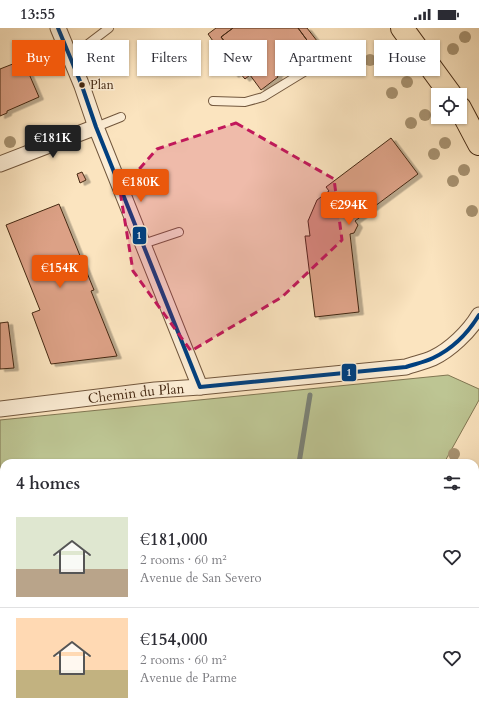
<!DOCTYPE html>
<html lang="en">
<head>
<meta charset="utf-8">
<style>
	body { margin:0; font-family:Cardo,serif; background:#f7f7f7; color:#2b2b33; height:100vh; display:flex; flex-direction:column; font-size:15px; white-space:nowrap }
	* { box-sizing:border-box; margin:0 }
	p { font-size:13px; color:#7c7c81 }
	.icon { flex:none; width:22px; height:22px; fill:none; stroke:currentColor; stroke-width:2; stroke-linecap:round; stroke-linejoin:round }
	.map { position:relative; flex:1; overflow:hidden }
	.panel { position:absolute; left:0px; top:431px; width:479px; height:256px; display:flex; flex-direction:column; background:#fff; border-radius:12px 12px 0 0; box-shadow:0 1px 3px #0004 }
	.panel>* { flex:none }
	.top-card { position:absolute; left:12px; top:12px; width:455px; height:36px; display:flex; gap:8px }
	.buttons { position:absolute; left:431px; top:60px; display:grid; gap:8px }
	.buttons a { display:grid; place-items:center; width:36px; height:36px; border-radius:0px; background:#fff; box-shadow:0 1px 3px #0004; font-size:20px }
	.price { position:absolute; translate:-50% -34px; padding:0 9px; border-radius:4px; background:#ea580c; color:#fff; font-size:13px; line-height:26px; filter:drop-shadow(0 1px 2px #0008) }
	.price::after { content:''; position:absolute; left:50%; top:24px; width:12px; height:9px; margin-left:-6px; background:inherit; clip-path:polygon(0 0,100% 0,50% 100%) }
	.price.on { background:#222; color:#fff }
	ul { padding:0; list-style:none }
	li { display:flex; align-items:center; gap:12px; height:100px; padding:0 16px }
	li+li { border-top:1px solid #e1e1e2 }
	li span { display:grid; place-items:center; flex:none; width:112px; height:80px; border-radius:0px; color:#555 }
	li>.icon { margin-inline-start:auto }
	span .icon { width:48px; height:48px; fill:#fffc; stroke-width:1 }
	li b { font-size:17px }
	h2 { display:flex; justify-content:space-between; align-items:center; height:48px; padding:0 16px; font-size:17px }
	.chip { padding:0 14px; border-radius:0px; background:#fff; box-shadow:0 1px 3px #0004; font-size:14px; line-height:36px }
	.chip.on { background:#ea580c; color:#fff }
	.status { display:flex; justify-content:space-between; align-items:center; height:28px; padding:0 20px; background:#fff; direction:ltr }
	.status svg { height:11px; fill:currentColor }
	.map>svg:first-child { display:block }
	.green { fill:#bdc593; stroke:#807652 }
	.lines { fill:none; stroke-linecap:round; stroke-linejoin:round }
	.stream { stroke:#7b8276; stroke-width:5 }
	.building { fill:#dca186; stroke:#442812; filter:url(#shadow) }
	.service-casing { stroke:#72573d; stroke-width:10 }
	.minor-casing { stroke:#72573d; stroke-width:17 }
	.primary-casing { stroke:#442812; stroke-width:24 }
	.service { stroke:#fcedd5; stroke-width:8 }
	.minor { stroke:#fcedd5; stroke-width:15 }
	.primary { stroke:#fbe4bf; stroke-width:22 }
	.bus-1-casing { stroke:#fcedd5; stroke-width:7 }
	.bus-1 { stroke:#004080; stroke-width:4 }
	.tree { fill:#a79271 }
	.marked { fill:#c2185b; fill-opacity:0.2; stroke:#c2185b; stroke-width:3; stroke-dasharray:8 5; stroke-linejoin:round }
	.bus-dot { fill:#442812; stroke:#fcedd5; stroke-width:1.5 }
	.labels { text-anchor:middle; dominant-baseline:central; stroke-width:3; stroke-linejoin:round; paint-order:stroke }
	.bus-label { font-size:13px; fill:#442812; stroke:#fcedd5; text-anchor:start }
	.street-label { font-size:14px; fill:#442812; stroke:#fcedd5 }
	.line-badge { stroke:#fcedd5; stroke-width:1.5 }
	.badge-label { font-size:11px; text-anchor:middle; font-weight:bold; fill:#fff }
</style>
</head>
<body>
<div class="status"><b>13:55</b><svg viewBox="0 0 49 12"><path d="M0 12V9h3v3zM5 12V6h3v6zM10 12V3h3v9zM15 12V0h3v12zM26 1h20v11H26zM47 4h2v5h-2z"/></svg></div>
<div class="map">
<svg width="479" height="687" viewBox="0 0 479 687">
	<defs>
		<filter id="shadow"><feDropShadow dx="4.5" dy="2.5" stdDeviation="0" flood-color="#0004"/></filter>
	</defs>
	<rect width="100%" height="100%" fill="#fbe4bf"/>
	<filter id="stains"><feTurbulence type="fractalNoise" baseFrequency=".005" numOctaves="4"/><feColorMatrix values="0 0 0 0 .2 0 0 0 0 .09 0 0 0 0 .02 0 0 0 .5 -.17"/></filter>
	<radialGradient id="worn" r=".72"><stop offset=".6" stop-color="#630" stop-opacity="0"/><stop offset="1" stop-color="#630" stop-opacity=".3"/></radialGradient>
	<path class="green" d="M 448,347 L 479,361 L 479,372 L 444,435 L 4,435 L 4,683 L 307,683 L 304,687 L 0,687 L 0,392 Z
		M 479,503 L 479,687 L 379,687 L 381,683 L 475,683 L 475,510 Z"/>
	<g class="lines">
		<path class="stream" d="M 299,435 L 310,367
			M 259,687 L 259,683"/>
	</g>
	<path class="building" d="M 216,0 L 233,0 L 221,9 L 233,24 L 225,30 L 208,6 Z
		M 233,0 L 298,0 L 315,23 L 305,29 L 302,24 L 297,28 L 300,33 L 288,42 L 286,40 L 277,47 L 278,49 L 261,62 L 250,47 L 245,51 L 239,44 L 234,47 L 228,39 L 233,35 L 228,28 L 233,24 L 221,9 Z
		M 298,0 L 307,0 L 321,18 L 315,23 Z
		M 23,32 L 39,69 L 7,83 L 7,85 L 0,88 L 0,41 Z
		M 391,110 L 418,146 L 355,193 L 358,197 L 354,205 L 350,206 L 359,284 L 315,289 L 305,208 L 310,208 L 308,193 L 317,172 L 329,163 L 326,159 Z
		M 82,144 L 86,152 L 80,155 L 77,146 Z
		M 59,176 L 94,262 L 91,263 L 117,328 L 51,336 L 32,285 L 40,282 L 6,197 Z
		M 8,294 L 14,340 L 0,341 L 0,295 Z"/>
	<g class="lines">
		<g class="service-casing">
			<path id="service" d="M 71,29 L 109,0
				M 213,73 L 245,74 L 263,69 L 317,36
				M 96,99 L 121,89
				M 143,216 L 179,204"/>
		</g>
		<g class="minor-casing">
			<g id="minor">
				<path d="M 58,0 L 82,58 L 96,99 L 200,359"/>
				<path d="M 0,136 L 96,99"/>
				<path id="s1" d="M 0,381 L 155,362 L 200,359 L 406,339 C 414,336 424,334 433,330 C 450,322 469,304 479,287"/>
			</g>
		</g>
		<g class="primary-casing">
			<path id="primary" d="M 402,0 L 451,67
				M 460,80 L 479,116
				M 475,472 L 479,464
				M 357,687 L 359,683"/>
		</g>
		<use href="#service" class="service"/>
		<use href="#minor" class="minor"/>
		<use href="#primary" class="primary"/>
		<g class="bus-1-casing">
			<path id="bus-1" d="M 58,0 L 82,58 L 96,99 L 200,359
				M 200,359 L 406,339 C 415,336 425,334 433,330 C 452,321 468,305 479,287"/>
		</g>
		<use href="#bus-1" class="bus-1"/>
	</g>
	<g class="tree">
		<circle cx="465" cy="9" r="6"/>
		<circle cx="453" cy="21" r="6"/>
		<circle cx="383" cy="24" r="6"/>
		<circle cx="370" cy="32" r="6"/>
		<circle cx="407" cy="54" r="6"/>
		<circle cx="392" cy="65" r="6"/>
		<circle cx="425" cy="87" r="6"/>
		<circle cx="411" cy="95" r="6"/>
		<circle cx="10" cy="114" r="6"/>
		<circle cx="445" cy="115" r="6"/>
		<circle cx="434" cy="126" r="6"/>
		<circle cx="464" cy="142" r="6"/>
		<circle cx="453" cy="153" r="6"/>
		<circle cx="472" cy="183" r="6"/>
		<circle cx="454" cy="426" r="6"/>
	</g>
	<path class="marked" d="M 236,95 L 334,151 L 342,212 L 282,269 L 191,323 L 133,243 L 120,163 L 157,121 Z"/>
	<circle class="bus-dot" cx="82" cy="57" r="3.5"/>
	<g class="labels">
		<g class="bus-label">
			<text x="90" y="57">Plan</text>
		</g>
		<g class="street-label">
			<text stroke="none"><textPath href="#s1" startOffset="137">Chemin du Plan</textPath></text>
		</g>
	</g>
	<g class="line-badge">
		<rect x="132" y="198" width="15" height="19" rx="4" fill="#004080"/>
		<rect x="341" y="335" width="16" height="19" rx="4" fill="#004080"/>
	</g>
	<g class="badge-label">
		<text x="139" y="211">1</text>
		<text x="349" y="348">1</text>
	</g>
	<rect width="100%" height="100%" filter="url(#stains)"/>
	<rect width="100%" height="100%" fill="url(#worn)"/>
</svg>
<div class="buttons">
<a><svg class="icon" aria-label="locate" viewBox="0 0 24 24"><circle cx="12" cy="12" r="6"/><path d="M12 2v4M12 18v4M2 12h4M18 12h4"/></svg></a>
</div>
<b class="price on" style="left:53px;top:131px">€181K</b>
<b class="price" style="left:141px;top:175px">€180K</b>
<b class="price" style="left:349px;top:198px">€294K</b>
<b class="price" style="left:60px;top:261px">€154K</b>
<div class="top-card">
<a class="chip on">Buy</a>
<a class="chip">Rent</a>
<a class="chip">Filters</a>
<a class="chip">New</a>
<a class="chip">Apartment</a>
<a class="chip">House</a>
</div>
<section class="panel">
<h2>4 homes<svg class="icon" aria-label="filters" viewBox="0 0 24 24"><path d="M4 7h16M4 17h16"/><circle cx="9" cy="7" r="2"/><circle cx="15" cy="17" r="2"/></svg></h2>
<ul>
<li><span style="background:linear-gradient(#dfe7d0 65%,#b9a48a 0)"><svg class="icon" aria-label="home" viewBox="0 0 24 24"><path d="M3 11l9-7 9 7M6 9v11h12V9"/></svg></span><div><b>€181,000</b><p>2 rooms · 60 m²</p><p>Avenue de San Severo</p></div><svg class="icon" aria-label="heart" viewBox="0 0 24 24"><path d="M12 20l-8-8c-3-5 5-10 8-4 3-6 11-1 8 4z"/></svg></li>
<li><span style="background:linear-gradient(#ffd9b3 65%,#c2b280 0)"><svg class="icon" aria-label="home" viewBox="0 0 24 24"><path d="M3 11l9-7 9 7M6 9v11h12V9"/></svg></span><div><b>€154,000</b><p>2 rooms · 60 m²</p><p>Avenue de Parme</p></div><svg class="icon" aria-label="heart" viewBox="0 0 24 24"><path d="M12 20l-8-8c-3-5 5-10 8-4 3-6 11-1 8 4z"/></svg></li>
</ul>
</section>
</div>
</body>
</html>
